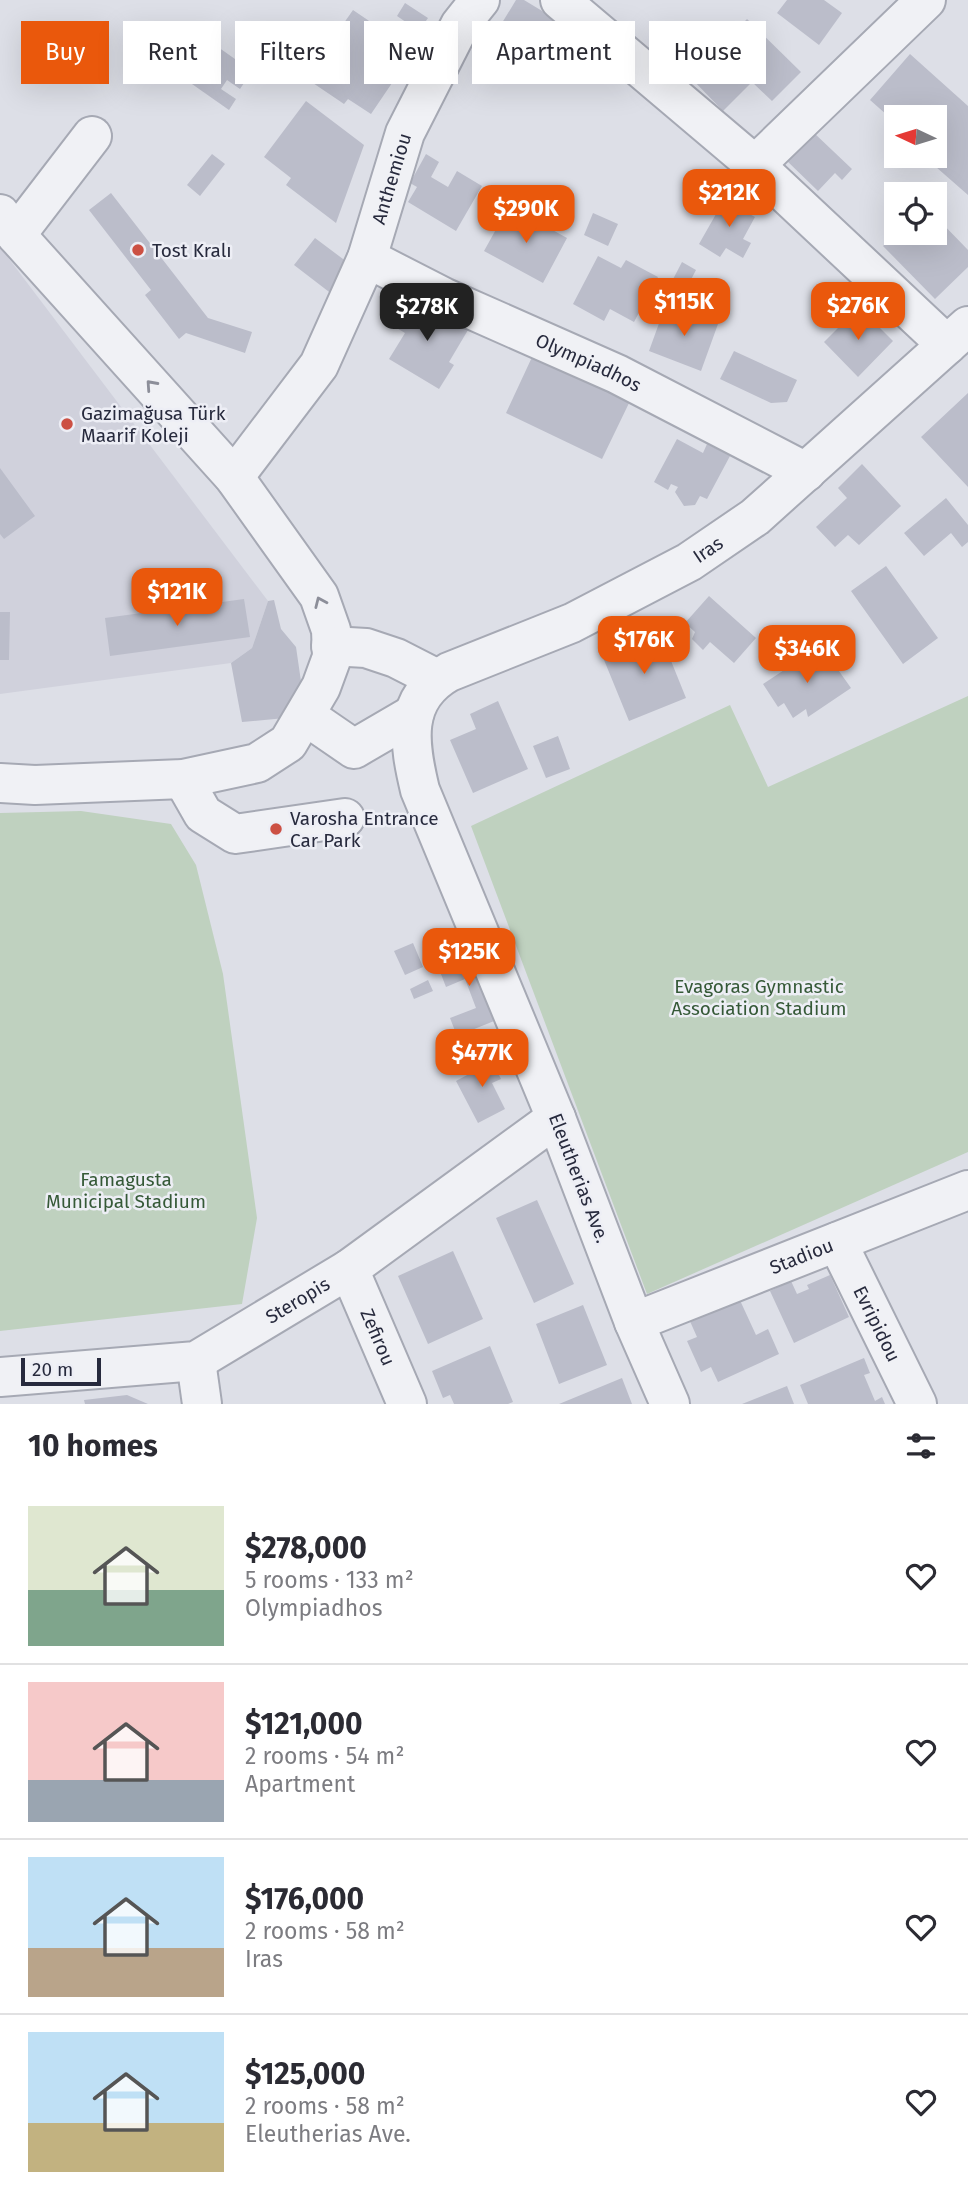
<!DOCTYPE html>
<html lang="en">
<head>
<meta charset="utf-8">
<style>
	body { margin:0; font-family:"Fira Sans",sans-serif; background:#f7f7f7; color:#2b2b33; height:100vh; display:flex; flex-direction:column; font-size:26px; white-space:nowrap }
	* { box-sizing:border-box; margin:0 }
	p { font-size:23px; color:#7c7c81 }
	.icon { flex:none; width:38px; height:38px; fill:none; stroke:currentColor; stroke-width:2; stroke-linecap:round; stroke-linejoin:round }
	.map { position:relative; height:1404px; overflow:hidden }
	.details { display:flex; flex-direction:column; background:#fff; flex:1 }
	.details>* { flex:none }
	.guide { position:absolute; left:21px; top:21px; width:928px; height:63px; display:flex; gap:14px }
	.needle { width:46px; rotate:274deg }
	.buttons { position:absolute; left:884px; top:105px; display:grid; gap:14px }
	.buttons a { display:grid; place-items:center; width:63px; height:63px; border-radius:0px; background:#fff; box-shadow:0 7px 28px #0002; font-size:35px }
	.scale { position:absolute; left:21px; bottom:18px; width:80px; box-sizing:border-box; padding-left:7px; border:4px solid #272a3d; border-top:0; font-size:19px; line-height:24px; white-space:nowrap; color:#272a3d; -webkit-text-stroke:5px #edeef5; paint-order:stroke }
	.price { position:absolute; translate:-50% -60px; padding:0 16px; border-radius:14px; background:#ea580c; color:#fff; font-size:23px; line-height:46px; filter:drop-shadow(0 2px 4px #0008) }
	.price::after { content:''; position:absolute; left:50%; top:42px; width:21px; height:16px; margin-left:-10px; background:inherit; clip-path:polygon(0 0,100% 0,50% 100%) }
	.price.on { background:#222; color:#fff }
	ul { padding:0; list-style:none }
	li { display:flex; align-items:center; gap:21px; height:175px; padding:0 28px }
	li+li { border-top:2px solid #e1e1e2 }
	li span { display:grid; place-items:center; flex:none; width:196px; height:140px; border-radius:0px; color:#555 }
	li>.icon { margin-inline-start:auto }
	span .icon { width:84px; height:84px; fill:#fffc; stroke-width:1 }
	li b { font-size:30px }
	h2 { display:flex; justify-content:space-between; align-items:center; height:84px; padding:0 28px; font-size:30px }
	.tag { padding:0 24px; border-radius:0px; background:#fff; box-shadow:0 7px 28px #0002; font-size:24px; line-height:63px }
	.tag.on { background:#ea580c; color:#fff }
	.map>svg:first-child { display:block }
	.built { fill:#d0d1dc }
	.green { fill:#bfd1bf }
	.building { fill:#bbbdca }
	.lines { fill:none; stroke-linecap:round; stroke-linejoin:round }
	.minor-casing { stroke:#a6a9b4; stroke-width:42 }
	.minor { stroke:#f0f1f5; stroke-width:38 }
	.oneway { stroke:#8c8e99 }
	.poi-dot { fill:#cc5043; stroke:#edeef5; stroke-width:2.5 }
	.labels { text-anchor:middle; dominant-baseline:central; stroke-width:5; stroke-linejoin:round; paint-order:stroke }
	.street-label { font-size:19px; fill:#272a3d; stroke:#edeef5 }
	.poi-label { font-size:19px; fill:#272a3d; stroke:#edeef5; text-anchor:start }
	.park-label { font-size:19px; fill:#355937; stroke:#edeef5 }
</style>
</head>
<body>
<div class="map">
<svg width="968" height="1404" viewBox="0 0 968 1404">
	<rect width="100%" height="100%" fill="#dddfe7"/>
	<path class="built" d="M 0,247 L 268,601 L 252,648 L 231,663 L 0,694 Z"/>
	<path class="green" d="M 968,696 L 968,1152 L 647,1294 L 471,826 L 730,705 L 768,787 Z
		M 81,811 L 171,824 L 196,865 L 223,974 L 257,1218 L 242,1304 L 0,1331 L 0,813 Z"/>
	<path class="building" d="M 516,0 L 524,0 L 562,23 L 540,61 L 531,56 L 524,68 L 488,46 Z
		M 787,0 L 824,0 L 842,13 L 819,45 L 777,13 Z
		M 405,3 L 428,18 L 419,31 L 397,16 Z
		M 353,10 L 397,40 L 392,46 L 409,58 L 371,114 L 348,99 L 344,104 L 310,81 L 314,74 L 310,72 L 328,45 L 341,54 L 344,49 L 332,40 Z
		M 747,19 L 801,72 L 772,101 L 752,82 L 723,111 L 690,77 Z
		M 208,40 L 252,71 L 240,89 L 227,80 L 221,89 L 236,99 L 229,110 L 182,77 Z
		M 910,54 L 968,106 L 968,195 L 936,167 L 943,158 L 934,151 L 937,143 L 934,141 L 934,117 L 896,117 L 896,123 L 870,100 Z
		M 306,101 L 364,145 L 336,223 L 286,185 L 291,178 L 264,157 Z
		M 813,132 L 852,169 L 842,180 L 835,173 L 818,191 L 786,160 Z
		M 212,154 L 225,164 L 200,196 L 187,185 Z
		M 426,154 L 439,162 L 431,177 L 448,187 L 457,171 L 482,186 L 456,231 L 408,202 L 417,187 L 410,183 Z
		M 111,193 L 208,318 L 252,332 L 245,353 L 186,333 L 179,339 L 145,295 L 151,290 L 89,210 Z
		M 728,193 L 746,203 L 742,210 L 755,217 L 743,239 L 751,243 L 743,258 L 726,248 L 720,257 L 699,244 Z
		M 509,206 L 567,238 L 543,283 L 484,251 Z
		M 593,213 L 618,224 L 608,246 L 584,235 Z
		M 938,219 L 968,250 L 968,267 L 935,299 L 883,246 L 896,233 L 919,233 L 921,235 L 924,233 L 934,233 L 934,222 Z
		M 315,238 L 351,265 L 337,298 L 294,265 Z
		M 598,256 L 621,268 L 626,260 L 658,277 L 634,322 L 610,309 L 604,321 L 573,304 Z
		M 682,262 L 696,270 L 684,293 L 670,285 Z
		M 413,296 L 468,330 L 449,362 L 454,365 L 439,389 L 389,359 L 405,333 L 395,327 Z
		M 666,304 L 718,324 L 701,371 L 649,351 Z
		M 859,307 L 893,341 L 858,377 L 824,342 Z
		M 734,351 L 797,380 L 787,402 L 771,403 L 720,379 Z
		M 533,355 L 630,401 L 602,459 L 506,413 Z
		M 968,393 L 968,487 L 921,437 Z
		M 677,439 L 703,453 L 707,444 L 730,456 L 707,499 L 700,496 L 695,505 L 684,506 L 675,492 L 678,487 L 671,484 L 668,490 L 654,482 Z
		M 862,464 L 901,506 L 859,545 L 848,535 L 835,547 L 816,527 L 847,498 L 838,488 Z
		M 0,468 L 35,516 L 4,539 L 0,534 Z
		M 946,498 L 968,525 L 968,542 L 962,547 L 951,533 L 924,556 L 904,533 Z
		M 886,566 L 938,638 L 903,664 L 851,591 Z
		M 709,596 L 756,638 L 734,663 L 710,642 L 703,650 L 692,639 L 695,632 L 685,623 Z
		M 244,599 L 250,637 L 110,656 L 105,618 Z
		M 274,600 L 281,629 L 296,647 L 306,716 L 242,722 L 231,663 L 252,648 L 268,601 Z
		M 0,612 L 10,612 L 9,660 L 0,660 Z
		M 659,631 L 686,698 L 629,721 L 602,655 Z
		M 816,649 L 823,661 L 829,657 L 851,688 L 808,717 L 806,709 L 793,718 L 784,703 L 778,707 L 763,684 Z
		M 498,701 L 528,769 L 473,793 L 450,740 L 476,729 L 470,714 Z
		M 558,736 L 570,769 L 546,778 L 533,746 Z
		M 462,936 L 504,1017 L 457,1036 L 450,1018 L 476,1008 L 465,979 L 446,987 L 439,969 L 451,964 L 442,945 Z
		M 413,943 L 423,967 L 405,975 L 394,951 Z
		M 428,980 L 433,991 L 414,999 L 410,989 Z
		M 489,1055 L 501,1079 L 492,1083 L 505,1109 L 478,1123 L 456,1081 L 469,1074 L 465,1067 Z
		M 537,1200 L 574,1284 L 534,1303 L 496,1218 Z
		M 453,1251 L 483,1319 L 428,1344 L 398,1276 Z
		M 830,1275 L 849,1317 L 794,1343 L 770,1291 L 791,1281 L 797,1294 L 809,1289 L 807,1285 Z
		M 738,1296 L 756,1335 L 768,1329 L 779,1354 L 718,1382 L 711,1367 L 701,1372 L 687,1341 L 697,1337 L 689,1319 Z
		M 583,1305 L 607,1365 L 559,1384 L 536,1324 Z
		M 490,1346 L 513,1402 L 508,1404 L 454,1404 L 450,1395 L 443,1398 L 432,1371 Z
		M 864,1358 L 870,1373 L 864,1375 L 875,1401 L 882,1397 L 885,1404 L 808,1404 L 800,1385 Z
		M 622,1378 L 632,1404 L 559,1404 Z
		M 787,1386 L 794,1404 L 742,1404 Z
		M 127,1395 L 148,1404 L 85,1404 L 84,1400 Z"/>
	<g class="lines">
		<g class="minor-casing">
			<g id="minor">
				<path d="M 560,0 L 755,165 L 947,345"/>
				<path d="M 755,165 L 926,0"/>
				<path d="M 0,214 L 16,235 L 234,477 L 319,596 L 331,630 L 332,657 L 321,687 L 288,743 L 257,763 L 183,779 L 35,785 L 0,783"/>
				<path d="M 16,235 L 92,136"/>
				<path id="s1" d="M 367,258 L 443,297 L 617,374 L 806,472"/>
				<path id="s2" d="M 234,477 L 319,365 L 367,258 L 405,133 L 460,25 L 480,0"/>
				<path d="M 331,646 L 366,648 L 396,658 L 437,679"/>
				<path d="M 306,716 L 354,749 L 414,714"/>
				<path d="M 183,779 L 203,814 L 235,834 L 345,818"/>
				<path id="s3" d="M 837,1242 L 917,1404"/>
				<path id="s4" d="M 349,1269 L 407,1404"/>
				<path id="s5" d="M 634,1322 L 968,1190"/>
				<path d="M 196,1361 L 202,1404"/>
				<path id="s6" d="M 0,1377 L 196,1361 L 349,1269 L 556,1118"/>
				<path id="s7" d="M 670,1404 L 634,1322 L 556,1118 L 420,790 C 409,744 401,699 449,672 L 572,623 L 689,562 L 755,517 L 968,326"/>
			</g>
		</g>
		<use href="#minor" class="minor"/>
	</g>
	<defs><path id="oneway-chevron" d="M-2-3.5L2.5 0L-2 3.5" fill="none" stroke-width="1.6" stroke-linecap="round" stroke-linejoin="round" transform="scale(1.75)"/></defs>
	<g class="oneway">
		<use href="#oneway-chevron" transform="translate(151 385) rotate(-132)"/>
		<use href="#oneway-chevron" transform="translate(320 602) rotate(-114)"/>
	</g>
	<g class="poi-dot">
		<circle cx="138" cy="250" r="7"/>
		<circle cx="67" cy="424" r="7"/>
		<circle cx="276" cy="829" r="7"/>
	</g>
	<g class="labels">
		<g class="street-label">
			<text stroke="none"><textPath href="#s2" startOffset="341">Anthemiou</textPath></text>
			<text stroke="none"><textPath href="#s1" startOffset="245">Olympiadhos</textPath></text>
			<text stroke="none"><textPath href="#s7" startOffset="1083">Iras</textPath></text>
			<text transform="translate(579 1178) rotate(69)">Eleutherias Ave.</text>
			<text stroke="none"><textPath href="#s5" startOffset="180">Stadiou</textPath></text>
			<text stroke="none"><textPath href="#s6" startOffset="315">Steropis</textPath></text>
			<text stroke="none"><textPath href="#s3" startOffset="91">Evripidou</textPath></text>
			<text stroke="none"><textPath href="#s4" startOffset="74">Zefirou</textPath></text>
		</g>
		<g class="poi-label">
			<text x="152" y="250">Tost Kralı</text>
			<text x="81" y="413">Gazimağusa Türk<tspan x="81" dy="22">Maarif Koleji</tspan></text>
			<text x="290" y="818">Varosha Entrance<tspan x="290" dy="22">Car Park</tspan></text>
		</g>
		<g class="park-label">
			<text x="759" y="986">Evagoras Gymnastic<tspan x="759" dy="22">Association Stadium</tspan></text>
			<text x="126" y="1179">Famagusta<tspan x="126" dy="22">Municipal Stadium</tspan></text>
		</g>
	</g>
</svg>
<div class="buttons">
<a><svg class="needle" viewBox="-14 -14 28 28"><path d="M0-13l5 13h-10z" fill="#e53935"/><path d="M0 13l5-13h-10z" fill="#7c7c81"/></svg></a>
<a><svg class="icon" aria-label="locate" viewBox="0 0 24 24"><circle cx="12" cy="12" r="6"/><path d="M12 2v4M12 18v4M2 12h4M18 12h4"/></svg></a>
</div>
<div class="scale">20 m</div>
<b class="price" style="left:729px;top:229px">$212K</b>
<b class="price" style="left:526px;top:245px">$290K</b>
<b class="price" style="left:684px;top:338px">$115K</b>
<b class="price" style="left:858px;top:342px">$276K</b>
<b class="price on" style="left:427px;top:343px">$278K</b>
<b class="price" style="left:177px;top:628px">$121K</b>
<b class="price" style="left:644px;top:676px">$176K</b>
<b class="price" style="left:807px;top:685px">$346K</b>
<b class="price" style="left:469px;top:988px">$125K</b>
<b class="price" style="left:482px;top:1089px">$477K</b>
<div class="guide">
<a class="tag on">Buy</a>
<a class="tag">Rent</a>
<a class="tag">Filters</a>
<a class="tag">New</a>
<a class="tag">Apartment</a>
<a class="tag">House</a>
</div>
</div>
<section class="details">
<h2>10 homes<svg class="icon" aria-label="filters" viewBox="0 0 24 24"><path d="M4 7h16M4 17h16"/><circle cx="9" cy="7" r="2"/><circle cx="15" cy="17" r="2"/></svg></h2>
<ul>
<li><span style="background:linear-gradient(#dfe7d0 60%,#7fa58c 0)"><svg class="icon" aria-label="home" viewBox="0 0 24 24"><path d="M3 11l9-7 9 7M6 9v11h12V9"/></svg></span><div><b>$278,000</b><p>5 rooms · 133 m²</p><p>Olympiadhos</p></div><svg class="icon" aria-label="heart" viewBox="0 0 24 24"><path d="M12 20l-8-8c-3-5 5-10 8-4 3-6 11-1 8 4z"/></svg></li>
<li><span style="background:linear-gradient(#f6c9c9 70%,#9aa5b1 0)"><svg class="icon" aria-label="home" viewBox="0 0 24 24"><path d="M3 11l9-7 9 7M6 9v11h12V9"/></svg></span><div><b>$121,000</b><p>2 rooms · 54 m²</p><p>Apartment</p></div><svg class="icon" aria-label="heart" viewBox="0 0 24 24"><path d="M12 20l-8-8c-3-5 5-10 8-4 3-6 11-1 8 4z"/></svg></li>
<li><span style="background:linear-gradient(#bfe0f5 65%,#b9a48a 0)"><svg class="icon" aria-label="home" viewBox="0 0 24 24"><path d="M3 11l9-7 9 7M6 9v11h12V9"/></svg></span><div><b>$176,000</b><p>2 rooms · 58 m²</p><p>Iras</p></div><svg class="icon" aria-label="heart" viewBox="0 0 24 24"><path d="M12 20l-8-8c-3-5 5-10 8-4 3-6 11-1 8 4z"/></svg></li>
<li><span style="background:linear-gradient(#bfe0f5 65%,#c2b280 0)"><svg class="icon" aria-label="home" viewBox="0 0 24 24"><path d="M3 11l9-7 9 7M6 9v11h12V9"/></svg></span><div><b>$125,000</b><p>2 rooms · 58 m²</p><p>Eleutherias Ave.</p></div><svg class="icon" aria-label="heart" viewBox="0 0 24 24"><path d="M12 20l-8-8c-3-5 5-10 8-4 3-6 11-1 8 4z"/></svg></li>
</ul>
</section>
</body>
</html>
